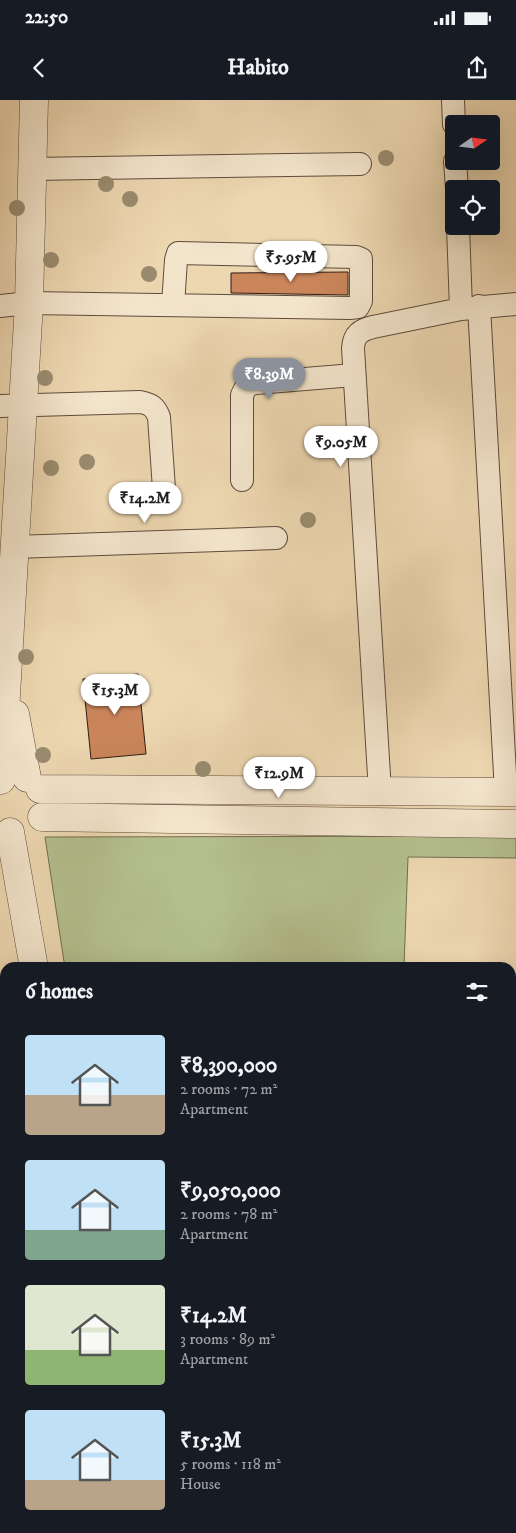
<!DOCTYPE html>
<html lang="en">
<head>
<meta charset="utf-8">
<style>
	body { margin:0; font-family:"IM FELL DW Pica",serif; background:#242831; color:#f1f3f6; height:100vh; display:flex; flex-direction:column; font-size:19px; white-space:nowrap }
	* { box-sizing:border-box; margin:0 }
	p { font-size:16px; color:#9ea1a6 }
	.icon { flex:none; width:28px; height:28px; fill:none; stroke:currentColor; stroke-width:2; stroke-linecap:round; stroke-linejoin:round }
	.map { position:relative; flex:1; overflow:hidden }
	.sheet { position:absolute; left:0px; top:862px; width:516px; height:571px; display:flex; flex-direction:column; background:#171b24; border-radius:15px 15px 0 0; box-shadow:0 5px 20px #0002 }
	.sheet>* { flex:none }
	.needle { width:32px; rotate:76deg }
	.buttons { position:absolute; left:445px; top:15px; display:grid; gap:10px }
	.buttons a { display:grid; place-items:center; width:55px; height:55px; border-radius:5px; background:#171b24; box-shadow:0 5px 20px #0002; font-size:25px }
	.price { position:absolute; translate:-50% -42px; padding:0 11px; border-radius:18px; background:#fff; color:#222; font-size:16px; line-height:32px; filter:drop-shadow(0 1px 2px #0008) }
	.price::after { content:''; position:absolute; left:50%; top:30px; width:15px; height:11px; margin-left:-8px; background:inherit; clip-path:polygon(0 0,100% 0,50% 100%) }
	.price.current { background:#8c9099; color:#fff }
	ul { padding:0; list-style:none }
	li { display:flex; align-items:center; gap:15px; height:125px; padding:0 25px }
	li span { display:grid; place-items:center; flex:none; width:140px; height:100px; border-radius:5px; color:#555 }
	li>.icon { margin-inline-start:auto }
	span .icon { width:60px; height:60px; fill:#fffc; stroke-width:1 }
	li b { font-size:21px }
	h2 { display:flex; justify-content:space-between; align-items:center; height:60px; padding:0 25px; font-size:21px }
	.status { display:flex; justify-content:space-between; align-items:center; height:35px; padding:0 25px; background:#171b24; direction:ltr }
	.status svg { height:14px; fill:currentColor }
	header { display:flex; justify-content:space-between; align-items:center; height:65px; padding:0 25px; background:#171b24; font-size:22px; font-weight:700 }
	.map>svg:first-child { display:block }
	.green { fill:#b4bf8e; stroke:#716e52 }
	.building { fill:#ca855a; stroke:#2e1d16 }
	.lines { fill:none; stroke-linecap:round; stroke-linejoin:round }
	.minor-casing { stroke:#5e4c3d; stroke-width:24 }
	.tertiary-casing { stroke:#5e4c3d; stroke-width:29 }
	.minor { stroke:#f3e5cc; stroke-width:22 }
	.tertiary { stroke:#f3e5cc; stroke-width:28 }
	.tree { fill:#9a8c70 }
</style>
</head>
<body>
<div class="status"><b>22:50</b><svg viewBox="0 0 49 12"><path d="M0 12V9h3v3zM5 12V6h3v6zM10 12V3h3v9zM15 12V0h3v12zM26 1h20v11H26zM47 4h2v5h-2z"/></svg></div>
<header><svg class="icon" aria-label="back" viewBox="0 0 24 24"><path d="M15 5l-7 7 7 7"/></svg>Habito<svg class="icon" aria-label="share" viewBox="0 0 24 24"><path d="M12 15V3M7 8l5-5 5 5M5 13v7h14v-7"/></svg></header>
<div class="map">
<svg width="516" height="1433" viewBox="0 0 516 1433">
	<rect width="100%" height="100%" fill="#edd7b1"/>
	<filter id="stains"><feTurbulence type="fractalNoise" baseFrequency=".004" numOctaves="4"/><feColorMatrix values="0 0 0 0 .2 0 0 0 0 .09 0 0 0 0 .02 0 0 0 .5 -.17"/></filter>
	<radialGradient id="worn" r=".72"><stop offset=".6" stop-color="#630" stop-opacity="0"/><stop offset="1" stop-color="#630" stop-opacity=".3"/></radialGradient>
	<path class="green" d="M 516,736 L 516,758 L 408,757 L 404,867 L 65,868 L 45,737 Z
		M 516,1055 L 516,1143 L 511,1144 L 511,1056 Z"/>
	<path class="building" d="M 348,172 L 348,195 L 231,193 L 231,173 Z
		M 138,574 L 146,654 L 91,659 L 83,579 Z"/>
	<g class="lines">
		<g class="minor-casing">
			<path id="minor" d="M 453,0 L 454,24
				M 455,61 L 457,89
				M 31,69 L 360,64
				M 458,126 L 461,209
				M 0,206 L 29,203 L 350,208 L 358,207 L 361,201 L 361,159 L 356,157 L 178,153 L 176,160 L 173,205
				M 479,206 L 506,692
				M 0,306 L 140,302 C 151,304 155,307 159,317 L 164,389
				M 242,380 L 242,295 L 247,285 L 256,283 L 354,275
				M 14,447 L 276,438
				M 380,692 L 353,248 C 354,234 361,230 373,227 L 461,209 L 516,204
				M 0,939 L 5,940
				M 0,1083 L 5,1085
				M 0,1207 L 5,1208
				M 511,1283 L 516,1282
				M 386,1429 L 387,1433"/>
		</g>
		<g class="tertiary-casing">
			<path id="tertiary" d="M 15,614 L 27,678
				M 1,680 L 29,203 L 34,0
				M 40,689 L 516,692
				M 42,717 L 516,724
				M 10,732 L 34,868
				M 122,1429 L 122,1433"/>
		</g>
		<use href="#minor" class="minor"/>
		<use href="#tertiary" class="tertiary"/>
	</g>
	<g class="tree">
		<circle cx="386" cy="58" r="8"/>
		<circle cx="106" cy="84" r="8"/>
		<circle cx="130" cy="99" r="8"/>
		<circle cx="17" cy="108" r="8"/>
		<circle cx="51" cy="160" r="8"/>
		<circle cx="149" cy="174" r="8"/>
		<circle cx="45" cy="278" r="8"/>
		<circle cx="87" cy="362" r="8"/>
		<circle cx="51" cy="368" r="8"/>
		<circle cx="308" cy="420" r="8"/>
		<circle cx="26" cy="557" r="8"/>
		<circle cx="43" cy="655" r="8"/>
		<circle cx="203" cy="669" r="8"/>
	</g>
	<rect width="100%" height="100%" filter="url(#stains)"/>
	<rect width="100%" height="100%" fill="url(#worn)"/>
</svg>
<div class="buttons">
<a><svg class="needle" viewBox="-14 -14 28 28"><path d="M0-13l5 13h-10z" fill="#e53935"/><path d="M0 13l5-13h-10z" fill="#9ea1a6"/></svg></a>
<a><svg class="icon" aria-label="locate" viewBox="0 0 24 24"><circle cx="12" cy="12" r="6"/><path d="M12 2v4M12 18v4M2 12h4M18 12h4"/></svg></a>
</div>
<b class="price" style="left:291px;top:183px">₹5.95M</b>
<b class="price current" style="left:269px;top:300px">₹8.39M</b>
<b class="price" style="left:341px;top:368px">₹9.05M</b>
<b class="price" style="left:145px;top:424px">₹14.2M</b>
<b class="price" style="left:115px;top:616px">₹15.3M</b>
<b class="price" style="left:279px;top:699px">₹12.9M</b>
<section class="sheet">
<h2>6 homes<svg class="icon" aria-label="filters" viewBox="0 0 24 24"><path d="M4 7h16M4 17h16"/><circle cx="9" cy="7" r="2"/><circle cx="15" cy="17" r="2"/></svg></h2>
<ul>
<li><span style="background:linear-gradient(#bfe0f5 60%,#b9a48a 0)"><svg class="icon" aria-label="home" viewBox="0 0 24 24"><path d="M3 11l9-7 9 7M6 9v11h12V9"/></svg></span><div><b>₹8,390,000</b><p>2 rooms · 72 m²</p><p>Apartment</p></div></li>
<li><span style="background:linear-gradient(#bfe0f5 70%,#7fa58c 0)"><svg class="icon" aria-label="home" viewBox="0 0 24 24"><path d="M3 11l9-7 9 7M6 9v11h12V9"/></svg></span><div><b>₹9,050,000</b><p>2 rooms · 78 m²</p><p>Apartment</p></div></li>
<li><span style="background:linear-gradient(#dfe7d0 65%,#8fb573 0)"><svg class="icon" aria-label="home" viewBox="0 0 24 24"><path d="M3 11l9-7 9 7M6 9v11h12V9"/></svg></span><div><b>₹14.2M</b><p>3 rooms · 89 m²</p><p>Apartment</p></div></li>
<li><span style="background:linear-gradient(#bfe0f5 70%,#b9a48a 0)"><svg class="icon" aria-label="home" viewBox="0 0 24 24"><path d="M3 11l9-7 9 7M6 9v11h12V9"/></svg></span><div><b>₹15.3M</b><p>5 rooms · 118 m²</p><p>House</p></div></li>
</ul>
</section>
</div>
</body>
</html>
